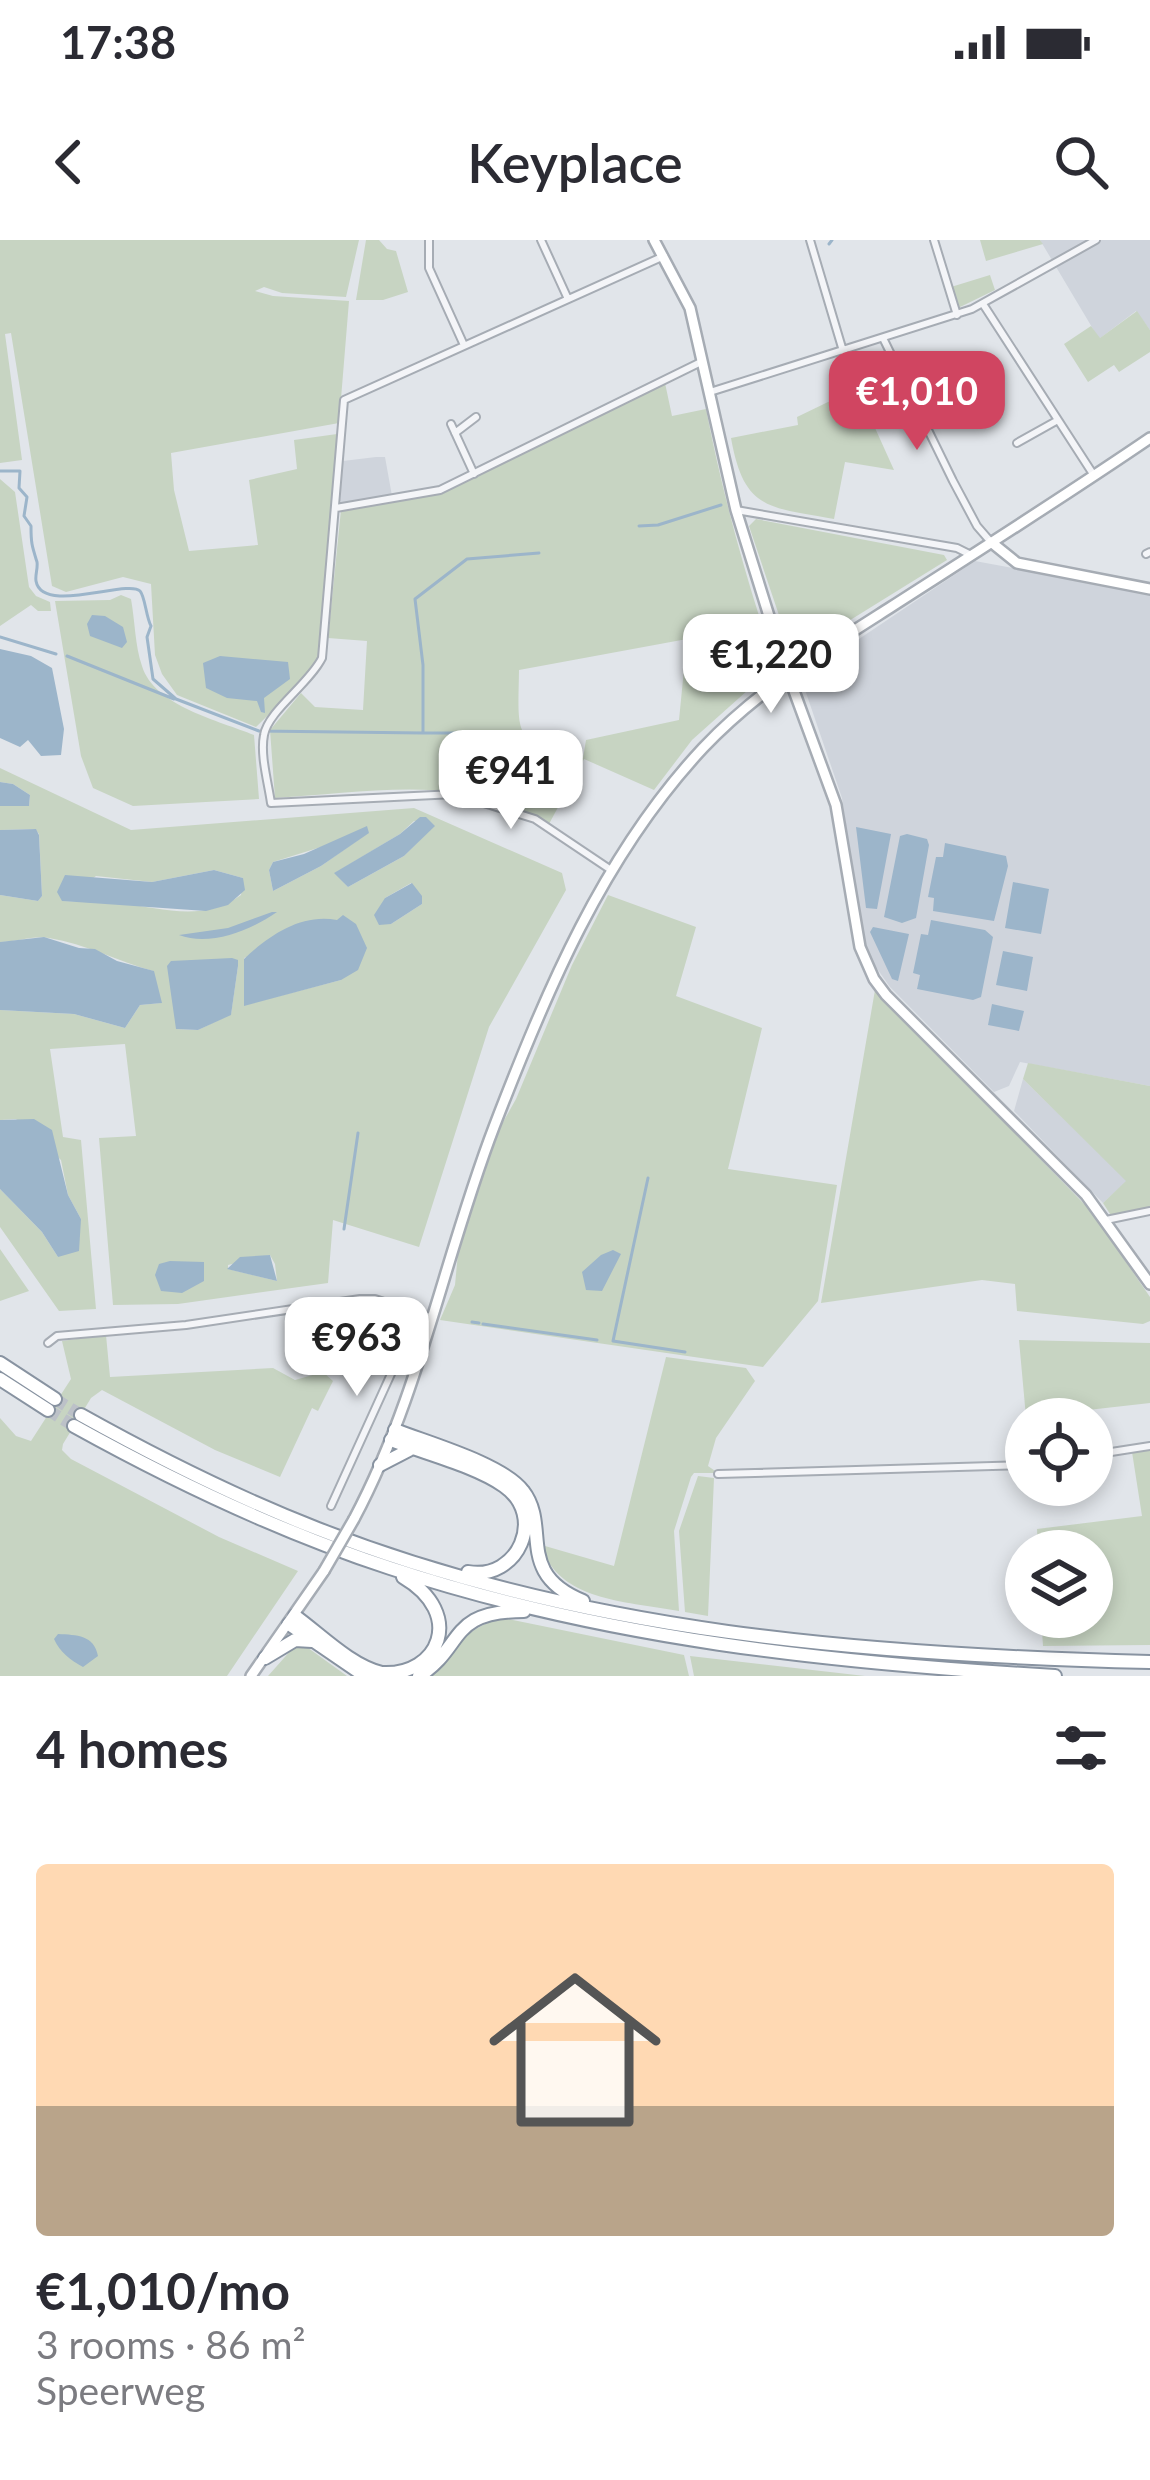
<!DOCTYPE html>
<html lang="en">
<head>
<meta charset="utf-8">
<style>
	body { margin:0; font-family:Lato,sans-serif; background:#f2f2f3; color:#2b2b33; height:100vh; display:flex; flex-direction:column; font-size:45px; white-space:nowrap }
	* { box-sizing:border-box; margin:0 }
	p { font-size:39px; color:#7c7c81 }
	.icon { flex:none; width:66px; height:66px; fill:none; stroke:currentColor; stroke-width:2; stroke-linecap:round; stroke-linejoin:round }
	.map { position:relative; height:1436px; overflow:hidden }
	.side { display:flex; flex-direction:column; background:#fff; flex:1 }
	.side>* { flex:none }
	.buttons { position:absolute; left:1005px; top:1158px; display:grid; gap:24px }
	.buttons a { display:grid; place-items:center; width:108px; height:108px; border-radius:50%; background:#fff; box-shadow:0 6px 18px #0003; font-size:60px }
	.price { position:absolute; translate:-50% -102px; padding:0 27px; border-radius:24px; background:#fff; color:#222; font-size:39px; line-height:78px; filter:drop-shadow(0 3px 6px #0008) }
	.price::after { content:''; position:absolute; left:50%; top:72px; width:36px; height:27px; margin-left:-18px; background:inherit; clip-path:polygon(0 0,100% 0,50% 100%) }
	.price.current { background:#d04561; color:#fff }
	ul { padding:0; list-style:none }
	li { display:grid; align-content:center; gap:24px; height:636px; padding:0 36px }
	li+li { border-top:3px solid #e1e1e2 }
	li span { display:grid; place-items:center; height:372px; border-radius:12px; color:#555 }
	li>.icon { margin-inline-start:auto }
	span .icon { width:216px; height:216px; fill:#fffc; stroke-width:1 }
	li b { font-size:51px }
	h2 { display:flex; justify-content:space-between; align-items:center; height:144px; padding:0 36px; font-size:51px }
	.status { display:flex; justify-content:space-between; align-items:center; height:84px; padding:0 60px; background:#fff; direction:ltr }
	.status svg { height:33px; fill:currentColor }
	header { display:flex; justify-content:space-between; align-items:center; height:156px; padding:0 36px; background:#fff; font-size:54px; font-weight:600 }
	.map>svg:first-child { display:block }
	.built { fill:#cfd4dc }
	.green { fill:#c7d4c2; fill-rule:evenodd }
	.water { fill:#9cb5ca }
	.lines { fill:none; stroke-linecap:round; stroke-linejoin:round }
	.stream { stroke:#9cb5ca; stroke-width:3 }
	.highway-tunnel { stroke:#bcc1c8; stroke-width:12; stroke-dasharray:12 6; stroke-linecap:butt }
	.street-casing { stroke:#a6acb4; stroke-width:10 }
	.secondary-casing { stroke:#a6acb4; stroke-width:14 }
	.highway-casing { stroke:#8893a1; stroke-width:16 }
	.street { stroke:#f4f5f8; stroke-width:6 }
	.secondary { stroke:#fff; stroke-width:9 }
	.highway { stroke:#fff; stroke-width:12 }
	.secondary-bridge-casing { stroke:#a6acb4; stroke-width:14; stroke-linecap:butt }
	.secondary-bridge { stroke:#fff; stroke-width:9 }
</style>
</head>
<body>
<div class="status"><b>17:38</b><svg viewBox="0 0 49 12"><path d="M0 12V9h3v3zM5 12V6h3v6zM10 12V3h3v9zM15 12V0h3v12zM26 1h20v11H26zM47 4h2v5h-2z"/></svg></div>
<header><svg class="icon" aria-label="back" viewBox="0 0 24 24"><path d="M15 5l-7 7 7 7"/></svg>Keyplace<svg class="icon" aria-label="search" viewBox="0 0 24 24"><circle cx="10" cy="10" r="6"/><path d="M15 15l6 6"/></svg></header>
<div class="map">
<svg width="1150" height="1436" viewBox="0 0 1150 1436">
	<rect width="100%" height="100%" fill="#e1e5ea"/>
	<path class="built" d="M 1040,0 L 1150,0 L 1150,90 L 1136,71 L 1099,99 Z
		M 376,217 L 385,217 L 392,256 L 343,264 L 340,261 L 343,221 Z
		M 975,321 L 1150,354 L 1150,846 L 1020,822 L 1009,846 L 994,852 L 890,747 L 873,723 L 862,694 L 842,558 L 801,438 Z
		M 1023,839 L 1127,941 L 1103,963 L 1014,871 Z"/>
	<path class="green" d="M 0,0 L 359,0 L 346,57 L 282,53 L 264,47 L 255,51 L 273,56 L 349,61 L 339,183 L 171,213 L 174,250 L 189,311 L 258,305 L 249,240 L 297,229 L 294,200 L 337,194 L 318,418 L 308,436 L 256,487 L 177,455 L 162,434 L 155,415 L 151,344 L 123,337 L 66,352 L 52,346 L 11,93 L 5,94 L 22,220 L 0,223 Z
		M 366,0 L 379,0 L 387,9 L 396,11 L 408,52 L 383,60 L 356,60 Z
		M 980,0 L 1040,0 L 1043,4 L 986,21 Z
		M 990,35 L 995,50 L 958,68 L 951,47 Z
		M 1137,71 L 1150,90 L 1150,112 L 1119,132 L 1114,125 L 1088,142 L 1064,104 L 1091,86 L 1100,98 Z
		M 665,143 L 672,176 L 706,169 C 720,241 738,309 760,379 C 765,396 775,417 767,433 L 692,500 L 654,550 L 584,519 L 549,584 C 467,532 367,553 275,558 L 270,490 L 301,453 L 315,467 L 363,470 L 367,401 L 328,398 L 341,270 L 442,253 ZM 687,399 L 679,480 L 586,500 L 583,518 C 512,502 518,498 519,430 Z
		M 857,148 L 894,230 L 845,222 L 834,279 C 769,267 744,271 731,198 L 798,185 L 797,177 Z
		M 0,239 L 15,252 L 29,347 L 36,356 L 50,362 L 51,371 L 38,371 L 31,365 L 0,386 Z
		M 756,279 L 944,315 L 947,320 L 810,405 L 797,408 L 787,399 L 749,286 Z
		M 121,355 L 131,359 C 135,381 135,406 142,426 C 154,466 220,481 254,495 L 259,559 L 133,566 L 93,548 L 81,516 L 55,361 L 110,360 Z
		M 0,528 L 131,590 L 414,568 L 562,633 L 566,650 L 489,787 L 419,1007 L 333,980 L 328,1043 L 178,1064 L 113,1065 L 99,898 L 136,896 L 125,804 L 50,809 L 63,897 L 81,900 L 96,1069 L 59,1071 L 0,987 L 0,949 L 42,992 L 58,1017 L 81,979 L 68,955 L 61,920 L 16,879 L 0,880 L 0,770 L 74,774 L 125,788 L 140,765 L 161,763 L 153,731 C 117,721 86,704 49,698 C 34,695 16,702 0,702 L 0,655 L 38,661 L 42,656 L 39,594 L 35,589 L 0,590 L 0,566 L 29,566 L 30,555 L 13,544 L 0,542 ZM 414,581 L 434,586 L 404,616 L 348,647 L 335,633 L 400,594 ZM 369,592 L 321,626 L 273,651 L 269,630 L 273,622 ZM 214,630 L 243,638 L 241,655 C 203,683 162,668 120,663 C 101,661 81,662 62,661 L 96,636 L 152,642 ZM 411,643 L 422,664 L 391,684 L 385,658 ZM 338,680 L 341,740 L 244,765 L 244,718 ZM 226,720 L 237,720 L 238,726 L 231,774 L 198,790 L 176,789 ZM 270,1015 L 275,1024 L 277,1041 L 228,1029 L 228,1025 Z
		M 608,655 L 696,687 L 676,756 L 762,788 L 728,929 L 837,945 L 818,1061 L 763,1127 L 440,1080 L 455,1045 L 458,1013 L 494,898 L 516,859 L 572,725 Z
		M 875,750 L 1091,971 L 1150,1057 L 1150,1081 L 1143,1084 L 1017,1071 L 1015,1044 L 982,1040 L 821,1063 Z
		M 1028,823 L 1150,846 L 1150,969 L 1112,977 L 1103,963 L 1126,941 L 1023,839 Z
		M 0,1009 L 29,1051 L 0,1061 Z
		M 106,1095 L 110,1137 L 273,1128 L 295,1140 L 323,1132 L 333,1141 L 318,1171 L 312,1168 L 280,1237 L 215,1210 L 102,1150 L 91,1158 L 63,1204 L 62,1210 L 71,1219 L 219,1297 L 298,1331 L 227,1436 L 0,1436 L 0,1178 L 16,1196 L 31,1201 L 71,1139 L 62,1101 Z
		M 1019,1100 L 1150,1103 L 1150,1163 L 1026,1177 Z
		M 666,1117 L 746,1128 L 755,1141 L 716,1198 L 708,1226 L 718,1233 L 694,1233 L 691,1237 L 674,1291 L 679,1371 C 632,1362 563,1362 543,1311 L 545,1306 L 614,1326 Z
		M 1150,1209 L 1150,1405 L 1043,1406 L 1041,1377 L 1092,1377 L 1092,1311 L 1038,1311 L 1037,1289 L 1142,1276 L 1132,1212 Z
		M 698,1236 L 714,1238 L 708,1376 L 685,1372 L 679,1291 Z
		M 503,1378 L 684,1415 L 689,1436 L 432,1436 C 462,1408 458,1390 503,1378 Z
		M 304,1405 L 347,1436 L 268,1436 L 292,1409 Z
		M 690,1416 L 865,1436 L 694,1436 Z"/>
	<path class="water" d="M 92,375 L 105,376 L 123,387 L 127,402 L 122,408 L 90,396 L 87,384 Z
		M 0,409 L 31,416 L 52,428 L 64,489 L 61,515 L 41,516 L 28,500 L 20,507 L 0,498 Z
		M 220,416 L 288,422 L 290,439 L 264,458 L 265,473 L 261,472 L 257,461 L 227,458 L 206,448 L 203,423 Z
		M 0,542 L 13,544 L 30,555 L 29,566 L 0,566 Z
		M 420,577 L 426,577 L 435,586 L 404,616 L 348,647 L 334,633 L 400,594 Z
		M 367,586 L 369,593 L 321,626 L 273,651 L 269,630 L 273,622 L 304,614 Z
		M 856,587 L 891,594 L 877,669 L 866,668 Z
		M 36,589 L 39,595 L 42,656 L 38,661 L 0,655 L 0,590 Z
		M 907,594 L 927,599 L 929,605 L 916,678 L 902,683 L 884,677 L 900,596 Z
		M 945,603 L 1006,616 L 1008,626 L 994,681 L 933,671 L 934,658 L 928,657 L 936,617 L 943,617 Z
		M 214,630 L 243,638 L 245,650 L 228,665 L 206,671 L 62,661 L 57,652 L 65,635 L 152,642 Z
		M 1013,642 L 1049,649 L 1041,694 L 1005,688 Z
		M 412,643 L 422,656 L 422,664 L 391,684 L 379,685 L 374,675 L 385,658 Z
		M 272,672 L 277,672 C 251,690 210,707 179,695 L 228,688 Z
		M 343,675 L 356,684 L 367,708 L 358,730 L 341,740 L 244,766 L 244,719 C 269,695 302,673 337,680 Z
		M 931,680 L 985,690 L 993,697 L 981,757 L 973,760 L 917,749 L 920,735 L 913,733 L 921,694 L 928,695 Z
		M 873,687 L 909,694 L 898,741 L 892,739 L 870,692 Z
		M 44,697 L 79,708 L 95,709 L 117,721 L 154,731 L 162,763 L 140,765 L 125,788 L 74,774 L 0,770 L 0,702 Z
		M 1003,711 L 1033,717 L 1027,751 L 996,745 Z
		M 232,718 L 238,720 L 238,726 L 231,775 L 198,790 L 176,789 L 167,726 L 171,721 Z
		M 992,764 L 1024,771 L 1019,791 L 988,785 Z
		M 34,879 L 52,890 L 68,955 L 81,979 L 79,1011 L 58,1017 L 42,992 L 0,949 L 0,880 Z
		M 613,1010 L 621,1014 L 602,1051 L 586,1050 L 582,1032 L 601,1015 Z
		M 270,1015 L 277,1041 L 227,1029 L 240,1017 Z
		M 170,1021 L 204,1022 L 204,1041 L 182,1053 L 161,1051 L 155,1035 L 159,1024 Z
		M 58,1394 C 77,1395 94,1395 98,1416 L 83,1427 C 70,1420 60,1412 54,1399 Z"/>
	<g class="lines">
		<path class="stream" d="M 829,4 L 832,0
			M 0,231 L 20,231 L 19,248 L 27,257 L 24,276 L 31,286 C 31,304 32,306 37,322 C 38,328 35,335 36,341 C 42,375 128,339 140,351 C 145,356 146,377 151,386 L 147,397 L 153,439 L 176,459 L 259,491 L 423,493 L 423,425 L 415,359 L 467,319 L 539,313
			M 639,286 L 658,285 L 721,265
			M 0,397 L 56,414
			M 67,416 L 174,459
			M 423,493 L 479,493
			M 648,938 L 613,1101 L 685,1112
			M 344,989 L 358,893
			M 472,1082 L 479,1083
			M 483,1084 L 597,1100"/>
		<path class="highway-tunnel" d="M 55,1159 L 81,1175
			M 48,1170 L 74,1186"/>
		<g class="street-casing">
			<path id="street" d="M 429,0 L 429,28 L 463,103
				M 541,0 L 568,59
				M 810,0 L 843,111
				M 934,0 L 957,75
				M 983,64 L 1093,234
				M 883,98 L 953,241 L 977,286 L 990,301
				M 710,152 L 972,69 L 1096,0
				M 451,184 L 474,234
				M 455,193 L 476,177
				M 1017,203 L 1058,180
				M 336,268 L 440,250 L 703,121
				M 736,270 L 957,308 L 971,315
				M 1146,314 L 1150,312
				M 611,630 L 535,579 L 455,554 L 271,563 C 268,542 260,515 264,495 C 268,471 309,444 322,418 L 344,160 L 664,16
				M 1106,980 L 1150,971
				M 48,1103 L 57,1096 L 186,1085 L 360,1059 L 375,1059 L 433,1078
				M 1092,1215 L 1150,1206
				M 718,1234 L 1026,1225
				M 331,1266 L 401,1112 L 392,1085 L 394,1065"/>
		</g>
		<g class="secondary-casing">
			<path id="secondary" d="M 654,0 L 690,68 L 736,270 L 783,421 L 836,565 L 860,707 L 874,739 L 886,755 L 1086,955 L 1150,1044
				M 991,302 L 1017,323 L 1150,349
				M 354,1279 C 420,1155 444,1017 494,887 C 546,752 603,615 703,508 C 758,450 825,409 891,367 C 978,311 1065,256 1150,198
				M 251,1436 L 324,1331"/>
		</g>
		<g class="highway-casing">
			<path id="highway" d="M 0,1123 L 55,1159
				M 0,1139 L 48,1170
				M 81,1175 C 158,1218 236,1257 318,1289 C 583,1393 868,1415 1150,1422
				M 74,1186 C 175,1242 280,1292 390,1328 C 605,1399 830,1423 1055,1436
				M 395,1190 C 428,1203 503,1224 523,1251 C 551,1287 514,1333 583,1361
				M 391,1200 C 424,1213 476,1226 504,1246 C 547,1276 518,1341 468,1332
				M 380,1225 L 409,1210
				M 295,1376 C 320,1394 351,1426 382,1433 C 439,1436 466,1374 403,1337
				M 289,1384 L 365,1436
				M 265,1418 L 295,1400 L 312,1401
				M 419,1436 C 465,1407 447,1371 524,1371"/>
		</g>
		<use href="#street" class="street"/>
		<use href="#secondary" class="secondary"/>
		<use href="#highway" class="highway"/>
		<g class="secondary-bridge-casing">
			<path id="secondary-bridge" d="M 324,1331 L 354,1279"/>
		</g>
		<use href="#secondary-bridge" class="secondary-bridge"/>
	</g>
</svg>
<div class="buttons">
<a><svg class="icon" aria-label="locate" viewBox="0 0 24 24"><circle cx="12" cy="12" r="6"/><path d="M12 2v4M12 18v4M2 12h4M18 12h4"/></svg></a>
<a><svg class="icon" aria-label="layers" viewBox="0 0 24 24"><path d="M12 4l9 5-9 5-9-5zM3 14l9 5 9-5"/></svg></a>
</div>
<b class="price current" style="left:917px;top:213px">€1,010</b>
<b class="price" style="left:771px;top:476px">€1,220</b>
<b class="price" style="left:511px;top:592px">€941</b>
<b class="price" style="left:357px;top:1159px">€963</b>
</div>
<section class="side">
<h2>4 homes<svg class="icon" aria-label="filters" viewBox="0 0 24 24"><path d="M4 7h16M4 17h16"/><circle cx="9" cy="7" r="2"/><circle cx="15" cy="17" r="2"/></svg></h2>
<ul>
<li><span style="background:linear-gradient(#ffd9b3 65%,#b9a48a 0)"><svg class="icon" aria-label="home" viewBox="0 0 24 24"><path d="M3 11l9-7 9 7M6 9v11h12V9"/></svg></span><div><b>€1,010/mo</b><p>3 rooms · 86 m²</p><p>Speerweg</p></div></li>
</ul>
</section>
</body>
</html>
